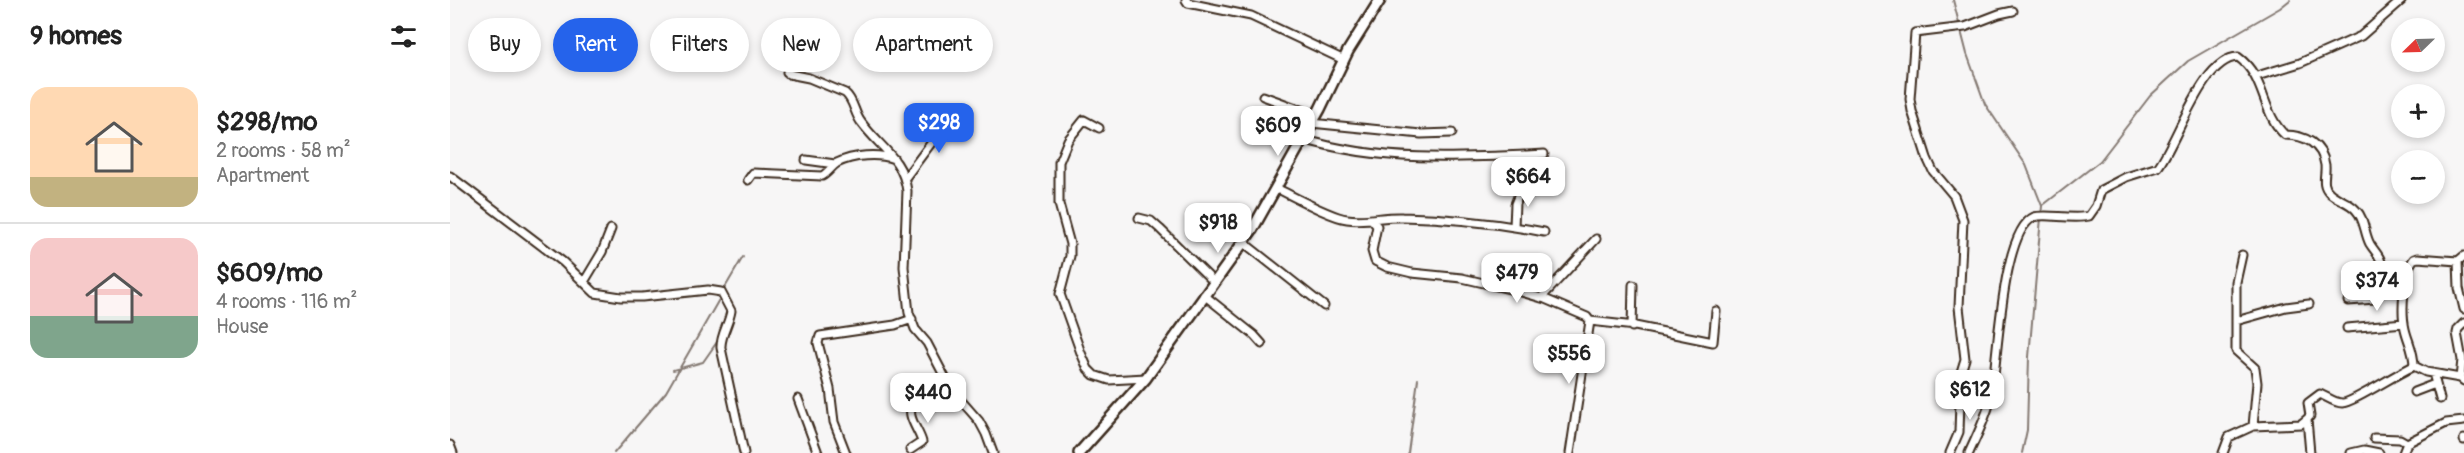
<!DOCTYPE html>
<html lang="en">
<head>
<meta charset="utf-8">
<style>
	body { margin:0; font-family:Pangolin,sans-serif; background:#f2f2f2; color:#222; height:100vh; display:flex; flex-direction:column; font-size:22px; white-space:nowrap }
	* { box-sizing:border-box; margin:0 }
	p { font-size:20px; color:#767676 }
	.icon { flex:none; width:33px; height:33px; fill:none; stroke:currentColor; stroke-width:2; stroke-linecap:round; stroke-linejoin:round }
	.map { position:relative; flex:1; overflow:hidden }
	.side { display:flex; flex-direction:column; background:#fff; width:450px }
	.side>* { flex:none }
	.guide { position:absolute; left:18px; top:18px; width:570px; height:54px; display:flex; gap:12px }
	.needle { width:39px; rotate:247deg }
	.fabs { position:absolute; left:1941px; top:18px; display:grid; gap:12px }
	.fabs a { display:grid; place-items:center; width:54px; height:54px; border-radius:50%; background:#fff; box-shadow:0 3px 9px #0003; font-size:30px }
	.price { position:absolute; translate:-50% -51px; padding:0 14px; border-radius:12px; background:#fff; color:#222; font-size:20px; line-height:39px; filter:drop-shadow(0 2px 3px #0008) }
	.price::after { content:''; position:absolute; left:50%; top:36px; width:18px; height:14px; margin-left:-9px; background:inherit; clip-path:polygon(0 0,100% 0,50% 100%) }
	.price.selected { background:#2563eb; color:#fff }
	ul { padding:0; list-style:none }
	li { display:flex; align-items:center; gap:18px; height:150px; padding:0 30px }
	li+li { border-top:2px solid #e0e0e0 }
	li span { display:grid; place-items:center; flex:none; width:168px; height:120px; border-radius:18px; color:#555 }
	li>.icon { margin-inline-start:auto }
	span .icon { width:72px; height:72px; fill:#fffc; stroke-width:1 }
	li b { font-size:26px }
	h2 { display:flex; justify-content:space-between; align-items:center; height:72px; padding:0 30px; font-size:26px }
	.chip { padding:0 21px; border-radius:27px; background:#fff; box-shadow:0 3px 9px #0003; font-size:21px; line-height:54px }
	.chip.selected { background:#2563eb; color:#fff }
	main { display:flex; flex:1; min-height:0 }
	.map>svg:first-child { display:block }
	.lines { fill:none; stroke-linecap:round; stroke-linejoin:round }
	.stream { stroke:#847972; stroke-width:2 }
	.street-casing { stroke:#3b2a1e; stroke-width:11 }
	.secondary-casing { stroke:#3b2a1e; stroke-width:14 }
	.street { stroke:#fff; stroke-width:7 }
	.secondary { stroke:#fff; stroke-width:9 }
</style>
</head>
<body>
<main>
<section class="side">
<h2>9 homes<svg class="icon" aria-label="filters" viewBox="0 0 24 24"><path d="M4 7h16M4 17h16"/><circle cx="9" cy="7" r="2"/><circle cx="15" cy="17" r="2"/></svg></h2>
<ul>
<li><span style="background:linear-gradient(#ffd9b3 75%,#c2b280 0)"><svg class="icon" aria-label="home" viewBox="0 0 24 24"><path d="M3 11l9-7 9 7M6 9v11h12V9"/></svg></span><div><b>$298/mo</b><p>2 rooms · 58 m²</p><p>Apartment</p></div></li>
<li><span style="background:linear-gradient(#f6c9c9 65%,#7fa58c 0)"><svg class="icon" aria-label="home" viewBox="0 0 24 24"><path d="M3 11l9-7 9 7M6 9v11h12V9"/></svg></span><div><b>$609/mo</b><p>4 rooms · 116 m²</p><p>House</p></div></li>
</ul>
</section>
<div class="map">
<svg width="2014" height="453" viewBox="0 0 2014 453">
	<rect width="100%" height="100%" fill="#f7f6f6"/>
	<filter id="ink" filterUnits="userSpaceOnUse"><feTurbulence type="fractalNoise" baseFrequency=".0167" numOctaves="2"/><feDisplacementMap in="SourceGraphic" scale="12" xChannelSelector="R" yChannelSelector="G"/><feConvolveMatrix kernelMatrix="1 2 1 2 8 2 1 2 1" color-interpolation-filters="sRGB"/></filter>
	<g filter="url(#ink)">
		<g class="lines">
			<path class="stream" d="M 1503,0 L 1517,54 L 1535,104 L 1576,165 L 1592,206 L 1579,357 L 1577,430 L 1572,453
				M 1592,206 L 1650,161 L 1700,96 L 1738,61 L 1830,8 L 1840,0
				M 273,291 L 293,257
				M 223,370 L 253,362 L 267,342
				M 164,453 L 216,392 L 271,296
				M 958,453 L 968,379"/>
			<g class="street-casing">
				<path id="street" d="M 736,0 L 738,3 L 801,16 L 894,60
					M 337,72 L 349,46 L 351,34
					M 339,74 L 359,78 L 395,93 C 404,100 404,113 411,122 C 429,147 453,158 457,191 L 454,267 L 459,313 L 465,329 L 477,343 L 501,389 L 529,421 L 536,434 L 543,453
					M 1807,76 L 1850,63 L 1911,36 L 1952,0
					M 813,96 L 865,115
					M 861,123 L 971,134 L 1002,133
					M 649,128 L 634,120 L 618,140 L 609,162 L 609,204 L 620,244 L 620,256 L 610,294 L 631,353 L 638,369 L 644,375 L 659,380 L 696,378
					M 853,139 C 931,163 1013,158 1094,154
					M 356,160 L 385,164
					M 0,176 L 113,262 L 145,293 L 171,297 L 192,297 L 258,290 L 271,292 L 281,311 C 279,324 270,336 271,348 L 294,453
					M 455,178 L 503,114
					M 298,180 L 303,173 L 372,176 C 378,173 381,167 387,163 C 403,155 428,153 444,159
					M 826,188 C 843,196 880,217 897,219 C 916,222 934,216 952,217 C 1000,218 1047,223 1094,232
					M 689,218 L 701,221 L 710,229 L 764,282
					M 922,220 L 927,226 L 922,251 L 925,261 L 937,267 L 962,273 L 1012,278 L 1068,291 L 1095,299 L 1137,317 L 1140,321 L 1185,326 L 1263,342 L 1266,311
					M 1064,226 L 1065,204 L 1071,189
					M 793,242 L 874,306
					M 1792,255 L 1786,282 L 1786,351 L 1805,368 L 1807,383 L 1803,426
					M 2008,261 L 2009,288 L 2014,309
					M 134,282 L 152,252 L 161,229
					M 1931,286 L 1954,289
					M 754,295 L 804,335 L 812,344
					M 1091,298 L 1146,239
					M 1786,321 L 1836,307 L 1859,304
					M 1182,327 L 1183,285
					M 1897,328 L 1954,323
					M 1964,366 C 1964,351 1958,342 1955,329 C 1951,312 1953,272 1964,259 L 1968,258 L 2008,261 L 2014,256
					M 1964,366 L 1976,372 L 2010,378 L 2014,381
					M 1983,373 L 1990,399
					M 2010,378 L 2012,360 L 2007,333 L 2008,329 L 2014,323
					M 1964,392 L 1985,384
					M 348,399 L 368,453
					M 1924,438 L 1950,439 L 1957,443 L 1996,423 L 2014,421
					M 2014,440 L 2014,439
					M 0,445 L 3,453
					M 460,450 L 472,442 C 469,429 453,414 465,402 L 501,389
					M 396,453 L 384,422 L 380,389 L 368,343 L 370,336 L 445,325 L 462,319
					M 1120,453 L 1140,321
					M 1500,453 L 1509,432 L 1511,372 L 1515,359 L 1509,307 L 1513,220 L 1504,196 L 1483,171 L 1477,158 L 1462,111 L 1460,99 L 1465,33 L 1515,27 L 1549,14 L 1563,11
					M 1519,453 C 1527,435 1537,416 1541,397 C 1548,363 1551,231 1584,217 C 1594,213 1623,220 1639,216 L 1646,206 L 1651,190 L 1676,177 L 1708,167 C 1728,141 1752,58 1788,57 C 1816,77 1811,113 1835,135 C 1855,135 1872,144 1875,165 C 1876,175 1871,184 1879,192 C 1887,200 1898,201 1906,210 C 1915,219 1914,233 1920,244 C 1923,249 1928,254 1930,259 C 1935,271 1933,290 1925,299 L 1898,301
					M 1773,453 L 1779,437 L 1803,426 L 1851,424 L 1857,419
					M 1860,453 L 1857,419 L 1860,416 L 1858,403 L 1870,394 C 1877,397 1885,403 1892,403 C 1900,404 1951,371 1964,366
					M 1901,453 L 1914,450 L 1929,453
					M 1953,453 L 1957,443"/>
			</g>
			<g class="secondary-casing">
				<path id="secondary" d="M 629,453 L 696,378 L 802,230 L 870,109 L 898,51 L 930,0"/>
			</g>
			<use href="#street" class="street"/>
			<use href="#secondary" class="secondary"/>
		</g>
	</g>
</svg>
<div class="fabs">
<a><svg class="needle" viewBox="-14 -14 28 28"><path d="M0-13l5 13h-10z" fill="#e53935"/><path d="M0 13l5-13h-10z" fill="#767676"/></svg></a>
<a>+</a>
<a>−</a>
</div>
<b class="price selected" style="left:489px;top:154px">$298</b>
<b class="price" style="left:828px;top:157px">$609</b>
<b class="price" style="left:1078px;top:208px">$664</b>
<b class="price" style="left:768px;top:254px">$918</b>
<b class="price" style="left:1067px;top:304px">$479</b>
<b class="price" style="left:1927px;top:312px">$374</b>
<b class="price" style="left:1119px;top:385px">$556</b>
<b class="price" style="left:1520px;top:421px">$612</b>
<b class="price" style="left:478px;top:424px">$440</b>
<div class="guide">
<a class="chip">Buy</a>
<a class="chip selected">Rent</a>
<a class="chip">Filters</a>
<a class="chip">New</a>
<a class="chip">Apartment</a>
</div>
</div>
</main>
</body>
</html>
